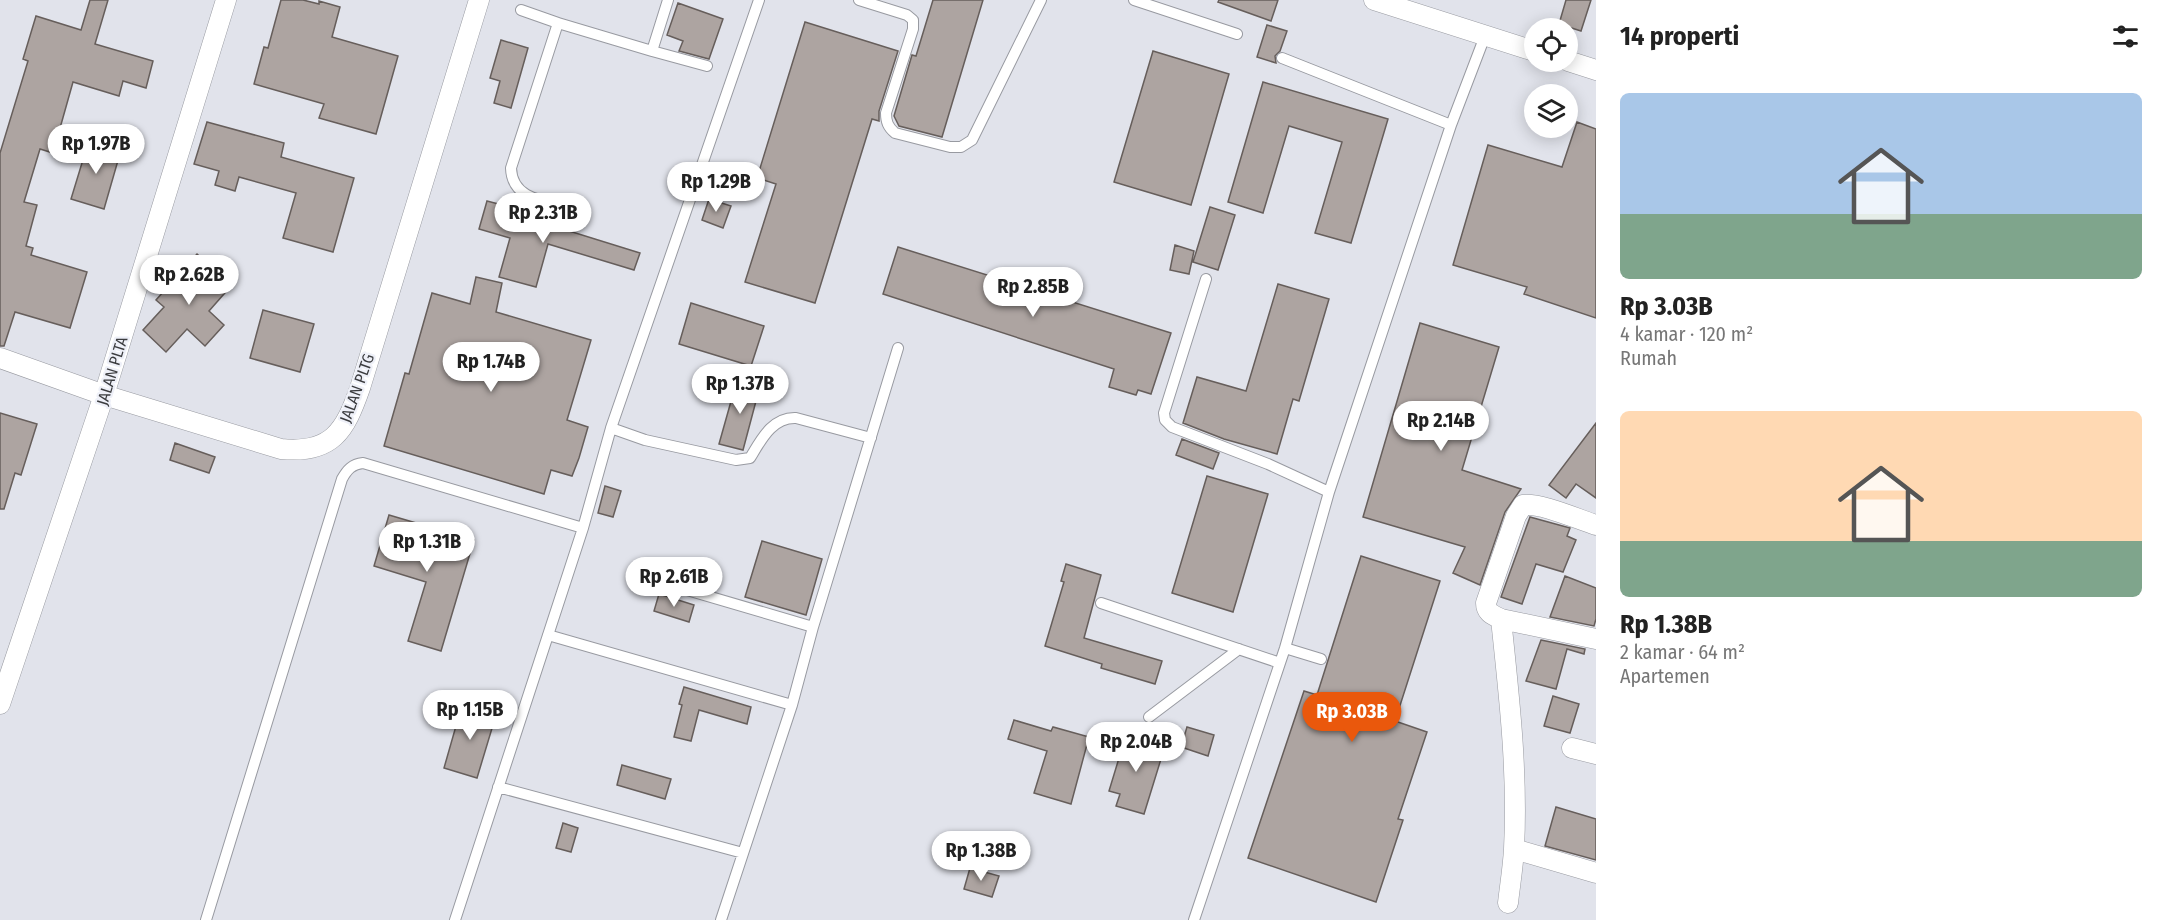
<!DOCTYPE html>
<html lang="id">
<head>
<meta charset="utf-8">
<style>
	body { margin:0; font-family:"Fira Sans Condensed",sans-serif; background:#f6f6f6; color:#222; height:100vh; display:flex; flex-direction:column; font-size:22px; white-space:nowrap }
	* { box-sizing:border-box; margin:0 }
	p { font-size:20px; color:#767676 }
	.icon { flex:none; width:33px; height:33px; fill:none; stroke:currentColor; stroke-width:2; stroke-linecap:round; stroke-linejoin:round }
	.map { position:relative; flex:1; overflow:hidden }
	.side { display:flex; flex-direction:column; background:#fff; width:570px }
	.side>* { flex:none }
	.fabs { position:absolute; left:1524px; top:18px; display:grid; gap:12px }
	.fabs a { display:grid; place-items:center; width:54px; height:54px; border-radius:50%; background:#fff; box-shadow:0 3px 15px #0003; font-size:30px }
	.price { position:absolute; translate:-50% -51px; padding:0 14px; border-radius:21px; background:#fff; color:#222; font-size:20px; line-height:39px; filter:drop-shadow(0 2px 3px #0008) }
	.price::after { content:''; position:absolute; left:50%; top:36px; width:18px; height:14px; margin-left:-9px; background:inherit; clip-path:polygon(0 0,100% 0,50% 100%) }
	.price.active { background:#ea580c; color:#fff }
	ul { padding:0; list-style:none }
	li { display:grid; align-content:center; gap:12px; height:318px; padding:0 24px }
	li span { display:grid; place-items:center; height:186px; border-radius:9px; color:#555 }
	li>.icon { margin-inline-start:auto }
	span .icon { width:108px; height:108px; fill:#fffc; stroke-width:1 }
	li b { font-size:26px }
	h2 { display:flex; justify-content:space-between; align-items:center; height:72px; padding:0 24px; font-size:26px }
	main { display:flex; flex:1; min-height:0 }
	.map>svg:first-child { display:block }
	.building { fill:#ada4a1; stroke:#665e5b; stroke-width:1.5 }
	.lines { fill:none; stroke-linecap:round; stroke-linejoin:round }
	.service-casing { stroke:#989aa1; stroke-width:12 }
	.minor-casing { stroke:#989aa1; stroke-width:21 }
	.service { stroke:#fff; stroke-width:10 }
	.minor { stroke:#fff; stroke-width:20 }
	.labels { text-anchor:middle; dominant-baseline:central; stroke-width:4.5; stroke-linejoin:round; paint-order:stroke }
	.street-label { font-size:16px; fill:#3b3c3f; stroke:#eef0f8 }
</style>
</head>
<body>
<main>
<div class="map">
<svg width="1596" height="920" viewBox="0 0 1596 920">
	<rect width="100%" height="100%" fill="#e1e3eb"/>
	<path class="building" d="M 90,0 L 108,0 L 95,44 L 153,61 L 146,88 L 123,81 L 119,96 L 73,82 L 53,153 L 40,149 L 24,202 L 37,205 L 26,246 L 33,248 L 31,255 L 87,272 L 70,328 L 15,312 L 4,346 L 0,346 L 0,153 L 28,61 L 23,59 L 36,16 L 81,30 Z
		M 281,0 L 303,0 L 319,4 L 319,1 L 340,7 L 332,37 L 398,56 L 376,134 L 319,118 L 324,104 L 254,84 L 264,47 L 268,48 Z
		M 933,0 L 983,0 L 942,137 L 899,126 L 894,116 L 912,55 L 916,56 Z
		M 1219,0 L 1278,0 L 1271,21 L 1218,2 Z
		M 1566,0 L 1591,0 L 1581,31 L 1559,24 Z
		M 678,3 L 723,19 L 709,59 L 679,51 L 683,41 L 667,35 Z
		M 805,22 L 898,51 L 879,111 L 879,121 L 872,119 L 815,303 L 745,282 L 776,184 L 757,178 Z
		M 1267,25 L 1287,31 L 1280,51 L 1275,56 L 1276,63 L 1257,57 Z
		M 501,40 L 528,48 L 511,108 L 494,103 L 500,81 L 490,78 Z
		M 1153,51 L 1229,74 L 1191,205 L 1114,182 Z
		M 1263,82 L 1388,119 L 1351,243 L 1315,233 L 1342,142 L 1289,126 L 1263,213 L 1228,202 Z
		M 207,122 L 284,143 L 281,157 L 354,178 L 333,252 L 283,238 L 296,193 L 239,177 L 235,191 L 215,185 L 219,171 L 194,164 Z
		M 1577,122 L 1596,129 L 1596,318 L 1524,294 L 1527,287 L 1453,265 L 1488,145 L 1562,167 Z
		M 89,140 L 121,150 L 104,209 L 71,199 Z
		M 709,199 L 731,206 L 723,228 L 702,220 Z
		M 487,201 L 510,207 L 509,209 L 554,222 L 553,226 L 640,253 L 634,270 L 548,244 L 536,287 L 499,277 L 510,238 L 479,229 Z
		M 1210,207 L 1235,215 L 1218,270 L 1193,262 Z
		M 1175,245 L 1194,251 L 1189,274 L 1170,270 Z
		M 898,247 L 1171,333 L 1151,394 L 1138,390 L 1136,395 L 1109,387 L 1114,369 L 883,294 Z
		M 197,254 L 231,286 L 209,311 L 224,325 L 205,346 L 187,329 L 166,352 L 143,330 L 164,307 L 156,300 Z
		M 476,277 L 502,283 L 496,312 L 591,340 L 567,420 L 588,427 L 579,458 L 572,476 L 551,470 L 544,494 L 384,446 L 405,373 L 409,374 L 432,293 L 470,304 Z
		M 1278,284 L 1329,299 L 1299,401 L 1293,399 L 1277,454 L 1224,439 L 1183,423 L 1197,377 L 1246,391 Z
		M 691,303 L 764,326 L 751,366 L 679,344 Z
		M 263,310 L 314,324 L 300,372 L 250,358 Z
		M 1420,323 L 1499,347 L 1462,470 L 1521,489 L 1505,512 L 1480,585 L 1453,573 L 1465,547 L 1363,517 Z
		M 737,380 L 760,386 L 743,450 L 719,444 Z
		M 0,413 L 37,424 L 21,475 L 15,473 L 4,509 L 0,509 Z
		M 1596,423 L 1596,498 L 1576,484 L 1566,498 L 1549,485 Z
		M 1182,439 L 1219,453 L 1213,469 L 1176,455 Z
		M 175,443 L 215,457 L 209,473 L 170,460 Z
		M 1207,476 L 1268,494 L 1233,612 L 1172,593 Z
		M 605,486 L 621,491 L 613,517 L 598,513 Z
		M 389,515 L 474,540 L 441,651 L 408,641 L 426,582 L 374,566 Z
		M 1530,517 L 1570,528 L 1567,536 L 1576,540 L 1563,572 L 1536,564 L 1522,604 L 1501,597 Z
		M 762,541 L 822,559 L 806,615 L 745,597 Z
		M 1361,556 L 1440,581 L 1395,721 L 1427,732 L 1398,819 L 1403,820 L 1376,902 L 1248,858 L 1304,691 L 1317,695 Z
		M 1066,564 L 1101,575 L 1084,638 L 1162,661 L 1155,684 L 1101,668 L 1102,664 L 1045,646 L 1064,582 L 1061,581 Z
		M 1565,576 L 1596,588 L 1596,619 L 1594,626 L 1550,617 Z
		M 659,594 L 694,605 L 689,622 L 654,611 Z
		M 1541,640 L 1585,649 L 1584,654 L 1567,649 L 1556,689 L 1526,681 Z
		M 684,687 L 751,707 L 747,724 L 699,710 L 691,741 L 674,737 L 682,705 L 679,704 Z
		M 1553,696 L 1579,704 L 1570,733 L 1544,726 Z
		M 462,705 L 496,715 L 477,778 L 444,768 Z
		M 1014,720 L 1051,731 L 1053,727 L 1089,737 L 1071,804 L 1034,793 L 1047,751 L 1008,739 Z
		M 1187,727 L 1214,735 L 1208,756 L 1181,747 Z
		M 1126,735 L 1165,746 L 1144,814 L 1116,806 L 1120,794 L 1109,791 Z
		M 622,765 L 671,779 L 665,799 L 617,785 Z
		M 1556,807 L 1596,819 L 1596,860 L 1545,846 Z
		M 563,823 L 578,828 L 571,852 L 556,848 Z
		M 970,868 L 999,876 L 992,897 L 964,889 Z"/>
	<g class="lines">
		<g class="service-casing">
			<path id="service" d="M 859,0 L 907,15 L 913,20 L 913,29 L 886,113 C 886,122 888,127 895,133 L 950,147 L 961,147 L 972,140 L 1041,0
				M 1134,0 L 1237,34
				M 521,10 L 558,23
				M 652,51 L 707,66
				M 1282,58 L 1451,125
				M 570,207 C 545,201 512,200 511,168 L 558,23 L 652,51 L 668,0
				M 1206,279 L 1164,413 L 1165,420 L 1172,427 L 1268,464 L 1329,492
				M 611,428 L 645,440 L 736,460 L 750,458 C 761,440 772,417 796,418 L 871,438
				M 687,590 L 813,627
				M 1101,603 L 1280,663
				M 548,635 L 792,705
				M 1285,648 L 1321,659
				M 1149,717 L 1239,649
				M 498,787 L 743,853
				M 206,920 L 342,479 C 347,470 352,464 363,463 L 583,528
				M 455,920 L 583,528 L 611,428 L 759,0
				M 721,920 L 792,705 L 813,627 L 898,348
				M 1194,920 L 1285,648 L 1329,492 L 1451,125 L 1485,36"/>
		</g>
		<g class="minor-casing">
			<path id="minor" d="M 1374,0 L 1534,51
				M 1568,61 L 1596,70
				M 0,358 L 104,395 L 281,449 C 332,454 345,431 360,388 L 479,0
				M 1501,619 L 1596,639
				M 0,704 L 104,395 L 226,0
				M 1572,748 L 1596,754
				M 1514,849 L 1596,873
				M 1508,903 C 1510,885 1513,867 1514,849 C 1518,772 1509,695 1501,619 C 1493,615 1486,613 1486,603 L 1516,516 L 1523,505 C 1542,503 1577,519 1596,525"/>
		</g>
		<use href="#service" class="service"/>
		<use href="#minor" class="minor"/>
	</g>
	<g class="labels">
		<g class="street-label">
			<text transform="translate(112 371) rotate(-73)">JALAN PLTA</text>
			<text transform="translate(357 388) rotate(-70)">JALAN PLTG</text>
		</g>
	</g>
</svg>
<div class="fabs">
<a><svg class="icon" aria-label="locate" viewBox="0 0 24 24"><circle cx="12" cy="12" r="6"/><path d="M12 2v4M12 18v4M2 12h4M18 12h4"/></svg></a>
<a><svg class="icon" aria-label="layers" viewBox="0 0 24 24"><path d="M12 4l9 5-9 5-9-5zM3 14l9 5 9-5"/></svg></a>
</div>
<b class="price" style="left:96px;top:175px">Rp 1.97B</b>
<b class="price" style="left:716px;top:213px">Rp 1.29B</b>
<b class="price" style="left:543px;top:244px">Rp 2.31B</b>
<b class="price" style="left:189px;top:306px">Rp 2.62B</b>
<b class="price" style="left:1033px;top:318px">Rp 2.85B</b>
<b class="price" style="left:491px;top:393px">Rp 1.74B</b>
<b class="price" style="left:740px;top:415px">Rp 1.37B</b>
<b class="price" style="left:1441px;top:452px">Rp 2.14B</b>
<b class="price" style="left:427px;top:573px">Rp 1.31B</b>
<b class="price" style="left:674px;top:608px">Rp 2.61B</b>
<b class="price" style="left:470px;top:741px">Rp 1.15B</b>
<b class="price active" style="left:1352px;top:743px">Rp 3.03B</b>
<b class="price" style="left:1136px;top:773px">Rp 2.04B</b>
<b class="price" style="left:981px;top:882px">Rp 1.38B</b>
</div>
<section class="side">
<h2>14 properti<svg class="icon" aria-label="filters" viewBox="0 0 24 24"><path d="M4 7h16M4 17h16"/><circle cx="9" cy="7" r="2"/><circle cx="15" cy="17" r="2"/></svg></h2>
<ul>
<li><span style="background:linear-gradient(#a9c7e8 65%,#7fa58c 0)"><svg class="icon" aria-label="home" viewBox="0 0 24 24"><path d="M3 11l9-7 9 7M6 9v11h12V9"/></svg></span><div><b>Rp 3.03B</b><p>4 kamar · 120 m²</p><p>Rumah</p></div></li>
<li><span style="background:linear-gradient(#ffd9b3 70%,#7fa58c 0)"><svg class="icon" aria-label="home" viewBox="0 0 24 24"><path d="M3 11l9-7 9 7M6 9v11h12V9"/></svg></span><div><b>Rp 1.38B</b><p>2 kamar · 64 m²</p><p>Apartemen</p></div></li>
</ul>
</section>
</main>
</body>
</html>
